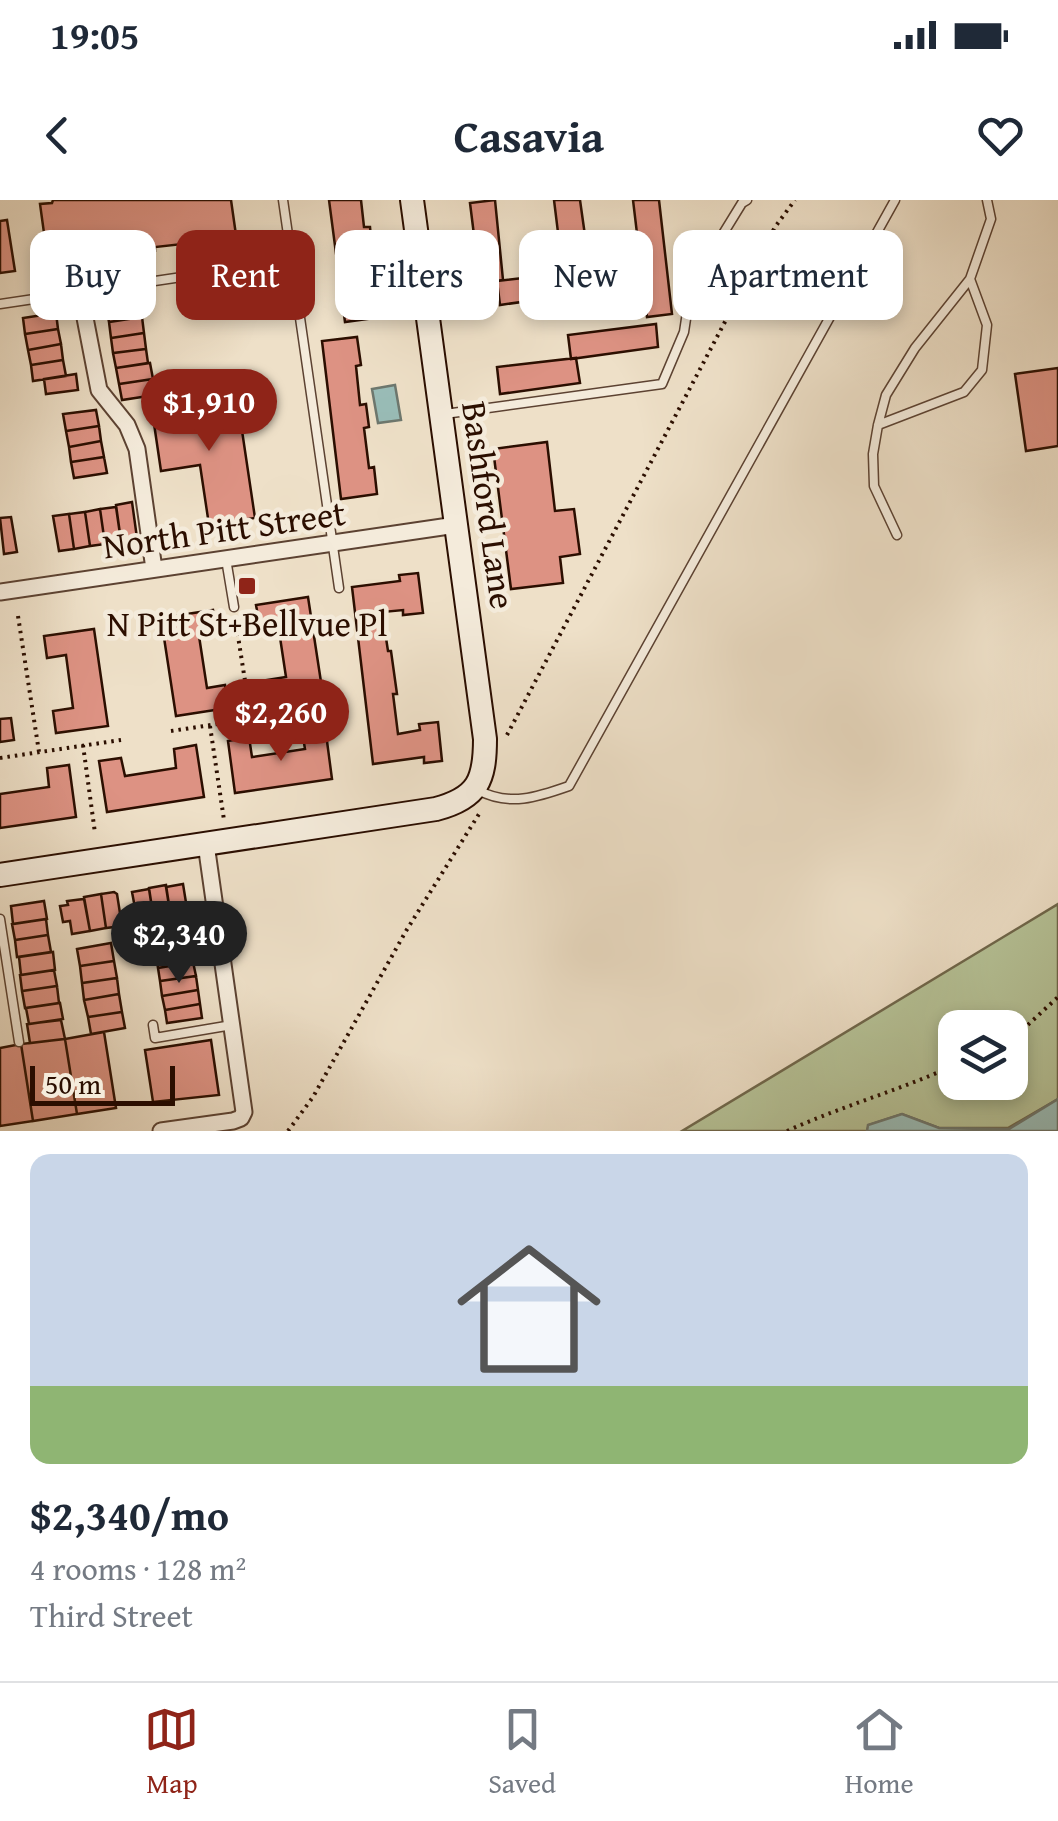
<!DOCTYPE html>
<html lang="en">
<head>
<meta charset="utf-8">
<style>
	body { margin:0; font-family:"Gentium Book Plus",serif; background:#f2f2f3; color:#1f2937; height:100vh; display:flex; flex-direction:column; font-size:38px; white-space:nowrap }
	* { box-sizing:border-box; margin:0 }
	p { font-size:32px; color:#747a83 }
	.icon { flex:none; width:55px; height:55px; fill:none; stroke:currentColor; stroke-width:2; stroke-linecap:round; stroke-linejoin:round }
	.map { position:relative; height:931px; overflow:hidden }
	.panel { display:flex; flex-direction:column; background:#fff; flex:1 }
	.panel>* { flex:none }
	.hud { position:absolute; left:30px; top:30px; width:1000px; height:90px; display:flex; gap:20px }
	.tools { position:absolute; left:938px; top:810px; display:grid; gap:20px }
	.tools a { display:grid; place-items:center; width:90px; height:90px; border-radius:20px; background:#fff; box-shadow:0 5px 15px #0003; font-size:50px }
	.scale { position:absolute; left:30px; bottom:25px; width:145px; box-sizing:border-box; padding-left:10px; border:5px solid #2b0e00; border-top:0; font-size:28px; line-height:35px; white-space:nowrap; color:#2b0e00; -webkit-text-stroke:8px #f4ebdb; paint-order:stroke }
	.price { position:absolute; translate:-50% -85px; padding:0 22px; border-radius:35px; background:#8f2418; color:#fff; font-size:32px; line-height:65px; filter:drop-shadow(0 2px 5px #0008) }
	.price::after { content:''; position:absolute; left:50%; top:60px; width:30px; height:22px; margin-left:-15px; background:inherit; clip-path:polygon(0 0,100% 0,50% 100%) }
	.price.on { background:#222; color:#fff }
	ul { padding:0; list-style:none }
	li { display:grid; align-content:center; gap:20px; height:530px; padding:0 30px }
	li span { display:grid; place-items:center; height:310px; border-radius:20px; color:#555 }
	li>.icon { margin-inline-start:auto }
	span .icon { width:180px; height:180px; fill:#fffc; stroke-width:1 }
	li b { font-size:42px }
	.pill { padding:0 35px; border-radius:20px; background:#fff; box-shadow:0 5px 15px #0003; font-size:35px; line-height:90px }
	.pill.on { background:#8f2418; color:#fff }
	.status { display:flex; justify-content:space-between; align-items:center; height:70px; padding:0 50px; background:#fff; direction:ltr }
	.status svg { height:28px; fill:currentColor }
	header { display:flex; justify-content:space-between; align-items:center; height:130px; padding:0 30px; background:#fff; font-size:45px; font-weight:700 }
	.dock { display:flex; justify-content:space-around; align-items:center; height:140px; border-top:2px solid #e0e1e3; background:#fff; font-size:28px; color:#747a83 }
	.dock a { display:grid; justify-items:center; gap:5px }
	.dock .on { color:#8f2418 }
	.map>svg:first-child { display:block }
	.green { fill:#b6c398; stroke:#70684c; stroke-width:2.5; fill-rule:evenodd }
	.water { fill:#99bdb8; stroke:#6d776e; stroke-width:2.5 }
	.building { fill:#dd9283; stroke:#2b0e00; stroke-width:2.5 }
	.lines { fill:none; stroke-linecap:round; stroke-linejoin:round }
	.lane-casing { stroke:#5c4232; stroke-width:11 }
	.street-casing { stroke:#5c4232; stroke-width:19 }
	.secondary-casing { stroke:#2b0e00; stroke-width:26 }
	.path { stroke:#2b0e00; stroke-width:4; stroke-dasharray:2.5 5; stroke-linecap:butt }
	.lane { stroke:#f4ebdb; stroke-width:8 }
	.street { stroke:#f4ebdb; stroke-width:15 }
	.secondary { stroke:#f4ebdb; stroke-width:22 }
	.poi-dot { fill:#8f2418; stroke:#f4ebdb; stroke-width:4 }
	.labels { text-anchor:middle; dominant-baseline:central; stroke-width:9; stroke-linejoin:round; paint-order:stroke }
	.street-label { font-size:35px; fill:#2b0e00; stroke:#f4ebdb }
	.poi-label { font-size:35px; fill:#2b0e00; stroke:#f4ebdb }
</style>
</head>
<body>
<div class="status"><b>19:05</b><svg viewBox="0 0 49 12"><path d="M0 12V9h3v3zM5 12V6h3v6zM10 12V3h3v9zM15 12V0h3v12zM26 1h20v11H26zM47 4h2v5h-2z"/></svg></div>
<header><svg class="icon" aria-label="back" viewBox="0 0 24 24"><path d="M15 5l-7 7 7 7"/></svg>Casavia<svg class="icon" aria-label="heart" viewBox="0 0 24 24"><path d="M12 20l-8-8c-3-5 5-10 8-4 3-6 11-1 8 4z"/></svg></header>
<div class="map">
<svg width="1058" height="931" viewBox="0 0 1058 931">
	<rect width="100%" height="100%" fill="#eee0c8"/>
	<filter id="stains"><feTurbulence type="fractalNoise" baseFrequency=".002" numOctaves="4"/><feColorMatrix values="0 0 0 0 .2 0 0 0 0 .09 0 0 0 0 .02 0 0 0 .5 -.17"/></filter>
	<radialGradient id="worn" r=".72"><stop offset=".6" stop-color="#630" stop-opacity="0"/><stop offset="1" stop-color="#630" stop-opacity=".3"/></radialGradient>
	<path class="green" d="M 1058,704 L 1058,899 L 1008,928 L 939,928 L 902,914 L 869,925 L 867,931 L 682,931 ZM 955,828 L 1010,828 L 1010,882 L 955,882 Z"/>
	<path class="water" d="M 395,185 L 401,220 L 378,223 L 372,189 Z
		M 1058,899 L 1058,931 L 867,931 L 868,925 L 902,914 L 939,928 L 1009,929 Z"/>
	<path class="building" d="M 53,0 L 231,0 L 236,35 L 208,39 L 208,44 L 183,47 L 182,44 L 155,47 L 155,51 L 143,53 L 142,49 L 116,52 L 116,57 L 104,59 L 102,55 L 77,58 L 76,63 L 65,64 L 64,60 L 48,62 L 40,4 L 52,3 Z
		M 329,0 L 361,0 L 364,27 L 370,27 L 372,49 L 367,49 L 372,90 L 378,89 L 382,117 L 345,122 Z
		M 495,0 L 503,80 L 480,83 L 470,3 Z
		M 554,0 L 580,0 L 590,71 L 563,73 Z
		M 633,0 L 659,0 L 672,114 L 647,117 Z
		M 7,20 L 15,71 L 0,73 L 0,21 Z
		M 575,72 L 579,94 L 500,105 L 497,81 Z
		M 139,101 L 142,117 L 109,122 L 106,106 Z
		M 56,113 L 58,129 L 25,134 L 23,118 Z
		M 142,117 L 144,133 L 111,138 L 109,122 Z
		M 656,124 L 658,147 L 571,159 L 568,135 Z
		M 58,129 L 61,144 L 28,150 L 25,134 Z
		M 144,133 L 146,149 L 113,153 L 111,138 Z
		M 357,137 L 361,165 L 356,166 L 360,205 L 366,204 L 369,227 L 364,228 L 369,268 L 374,267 L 377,294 L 341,299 L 322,141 Z
		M 61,144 L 63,160 L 31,165 L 28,150 Z
		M 146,149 L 148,163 L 116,168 L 113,153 Z
		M 576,158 L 580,183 L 500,194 L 497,167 Z
		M 63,160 L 66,176 L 33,181 L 31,165 Z
		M 150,163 L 153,179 L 119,184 L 116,168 Z
		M 1058,168 L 1058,246 L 1026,251 L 1015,174 Z
		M 76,174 L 78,190 L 46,194 L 44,179 Z
		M 153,179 L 155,195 L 122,200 L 119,184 Z
		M 237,197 L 255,318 L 209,325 L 200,265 L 161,271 L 152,210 Z
		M 96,210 L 99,226 L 66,231 L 63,214 Z
		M 99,226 L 101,241 L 69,247 L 66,231 Z
		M 101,241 L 104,257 L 71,262 L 69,247 Z
		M 547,242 L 555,311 L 574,309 L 580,354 L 560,357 L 563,383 L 511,389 L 493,249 Z
		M 104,257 L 107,273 L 74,278 L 71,262 Z
		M 132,302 L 137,338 L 121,341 L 116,305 Z
		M 116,307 L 121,341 L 105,344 L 100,309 Z
		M 100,309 L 105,344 L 90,346 L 85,312 Z
		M 85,312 L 90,346 L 74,349 L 69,314 Z
		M 69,314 L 74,349 L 59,351 L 53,316 Z
		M 11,317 L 17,352 L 4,354 L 0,318 Z
		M 418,373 L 423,413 L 403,415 L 403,410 L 382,412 L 388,451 L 391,451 L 397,494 L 393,494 L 398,534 L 420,530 L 419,524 L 438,522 L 442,561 L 424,563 L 424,557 L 373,564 L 352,387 L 400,381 L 399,375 Z
		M 308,397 L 323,495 L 272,502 L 267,480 L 286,477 L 278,424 L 260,427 L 256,405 Z
		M 213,410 L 217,434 L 199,436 L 207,488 L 225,485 L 228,508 L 176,516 L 161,418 Z
		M 94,429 L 108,526 L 56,533 L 53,511 L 73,508 L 66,455 L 47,458 L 44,436 Z
		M 11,518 L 14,540 L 0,542 L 0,519 Z
		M 325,526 L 332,579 L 235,593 L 228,541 L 249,537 L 252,557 L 305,549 L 302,531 Z
		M 196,545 L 204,597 L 107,612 L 99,561 L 121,558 L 125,576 L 176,568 L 174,549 Z
		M 69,565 L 76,617 L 0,628 L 0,594 L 49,587 L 47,568 Z
		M 183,684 L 188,715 L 171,718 L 166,687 Z
		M 166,685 L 171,718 L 154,721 L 149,688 Z
		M 149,689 L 154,721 L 138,724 L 132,692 Z
		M 114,692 L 117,694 L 122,726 L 106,728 L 101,694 Z
		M 101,694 L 106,728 L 90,731 L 84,697 Z
		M 84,699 L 90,731 L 72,734 L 70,721 L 63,722 L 60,706 L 68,705 L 67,701 Z
		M 44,701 L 47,719 L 13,724 L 11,706 Z
		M 46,719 L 48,735 L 15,740 L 12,724 Z
		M 189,733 L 191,748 L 156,754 L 153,739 Z
		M 48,735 L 51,752 L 17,757 L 15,740 Z
		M 111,743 L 114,761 L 80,766 L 77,749 Z
		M 191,748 L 193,762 L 158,768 L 156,754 Z
		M 53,752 L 55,770 L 21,775 L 19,757 Z
		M 114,761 L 117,778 L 82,783 L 80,766 Z
		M 193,762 L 196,776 L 160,781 L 158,768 Z
		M 54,770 L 57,786 L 22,791 L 20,775 Z
		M 196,776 L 198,790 L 162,796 L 160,781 Z
		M 117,778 L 119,794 L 84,800 L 82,783 Z
		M 57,786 L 59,803 L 25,808 L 22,791 Z
		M 198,790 L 200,804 L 165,810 L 162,796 Z
		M 119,794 L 122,812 L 88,817 L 84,800 Z
		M 60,803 L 63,819 L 29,824 L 26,808 Z
		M 200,804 L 202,818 L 167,823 L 165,810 Z
		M 122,812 L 125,828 L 91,834 L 88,817 Z
		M 61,820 L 65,839 L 30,843 L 27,824 Z
		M 104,832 L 116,908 L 77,914 L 65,839 Z
		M 65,839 L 77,914 L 33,921 L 21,844 Z
		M 211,840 L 219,895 L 153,902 L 145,850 Z
		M 21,844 L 33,921 L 0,926 L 0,848 Z"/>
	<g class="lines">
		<g class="lane-casing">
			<path id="lane" d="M 283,0 L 339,388
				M 0,104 L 256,66
				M 445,214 L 662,184 L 684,132 L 691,86 L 742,3 L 747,0
				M 878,225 L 964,192 L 982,170 L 987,125 L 970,79
				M 897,335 L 874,286 L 873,254 L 878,225 L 886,195 L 915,148 L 970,79 L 991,19 L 987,0
				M 226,359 L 234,407
				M 478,590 C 509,607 538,597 569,586 L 895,0
				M 0,719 L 19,842
				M 153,825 L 155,838 L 232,825"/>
		</g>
		<g class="street-casing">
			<path id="street" d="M 80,92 L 99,190 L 127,225 L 137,249 L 154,369
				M 0,392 L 456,325
				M 161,931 L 233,921 L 241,918 L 244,912 L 206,644"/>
		</g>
		<g class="secondary-casing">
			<path id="secondary" d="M 0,675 L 436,609 C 478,598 485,580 485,539 L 412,0"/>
		</g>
		<path class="path" d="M 18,416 L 39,552
			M 210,526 L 224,620
			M 171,531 L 251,519 L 235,417
			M 507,535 L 775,27 L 795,0
			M 83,545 L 95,633
			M 0,558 L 121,540
			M 1010,838 L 1018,834 L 1058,797
			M 288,931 L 313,897 L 406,731 L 479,614
			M 787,931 C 842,906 900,890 955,865"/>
		<use href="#lane" class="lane"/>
		<use href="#street" class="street"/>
		<use href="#secondary" class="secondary"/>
	</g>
	<rect class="poi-dot" x="237" y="376" width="20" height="20" rx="5"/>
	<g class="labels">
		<g class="street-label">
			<text transform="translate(489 305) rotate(82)">Bashford Lane</text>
			<text transform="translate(224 329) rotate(-8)">North Pitt Street</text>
		</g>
		<g class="poi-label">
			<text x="247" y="423">N Pitt St+Bellvue Pl</text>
		</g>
	</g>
	<rect width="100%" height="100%" filter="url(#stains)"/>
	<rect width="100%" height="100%" fill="url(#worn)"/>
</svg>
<div class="tools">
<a><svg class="icon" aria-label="layers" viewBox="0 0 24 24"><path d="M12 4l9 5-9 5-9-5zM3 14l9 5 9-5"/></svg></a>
</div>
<div class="scale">50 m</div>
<b class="price" style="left:209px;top:254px">$1,910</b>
<b class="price" style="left:281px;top:564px">$2,260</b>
<b class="price on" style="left:179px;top:786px">$2,340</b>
<div class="hud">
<a class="pill">Buy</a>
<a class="pill on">Rent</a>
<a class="pill">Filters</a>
<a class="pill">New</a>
<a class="pill">Apartment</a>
</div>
</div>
<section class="panel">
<ul>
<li><span style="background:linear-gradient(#c9d6e8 75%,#8fb573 0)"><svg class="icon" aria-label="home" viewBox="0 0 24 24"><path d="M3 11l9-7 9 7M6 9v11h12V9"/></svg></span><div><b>$2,340/mo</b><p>4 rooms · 128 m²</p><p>Third Street</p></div></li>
</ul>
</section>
<nav class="dock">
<a class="on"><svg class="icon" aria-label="map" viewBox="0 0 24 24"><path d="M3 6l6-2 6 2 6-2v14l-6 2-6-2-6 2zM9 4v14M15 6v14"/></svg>Map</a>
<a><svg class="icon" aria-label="saved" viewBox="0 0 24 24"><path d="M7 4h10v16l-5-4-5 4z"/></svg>Saved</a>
<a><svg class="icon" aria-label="home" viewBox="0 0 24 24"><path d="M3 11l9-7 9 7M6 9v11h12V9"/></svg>Home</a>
</nav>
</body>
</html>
